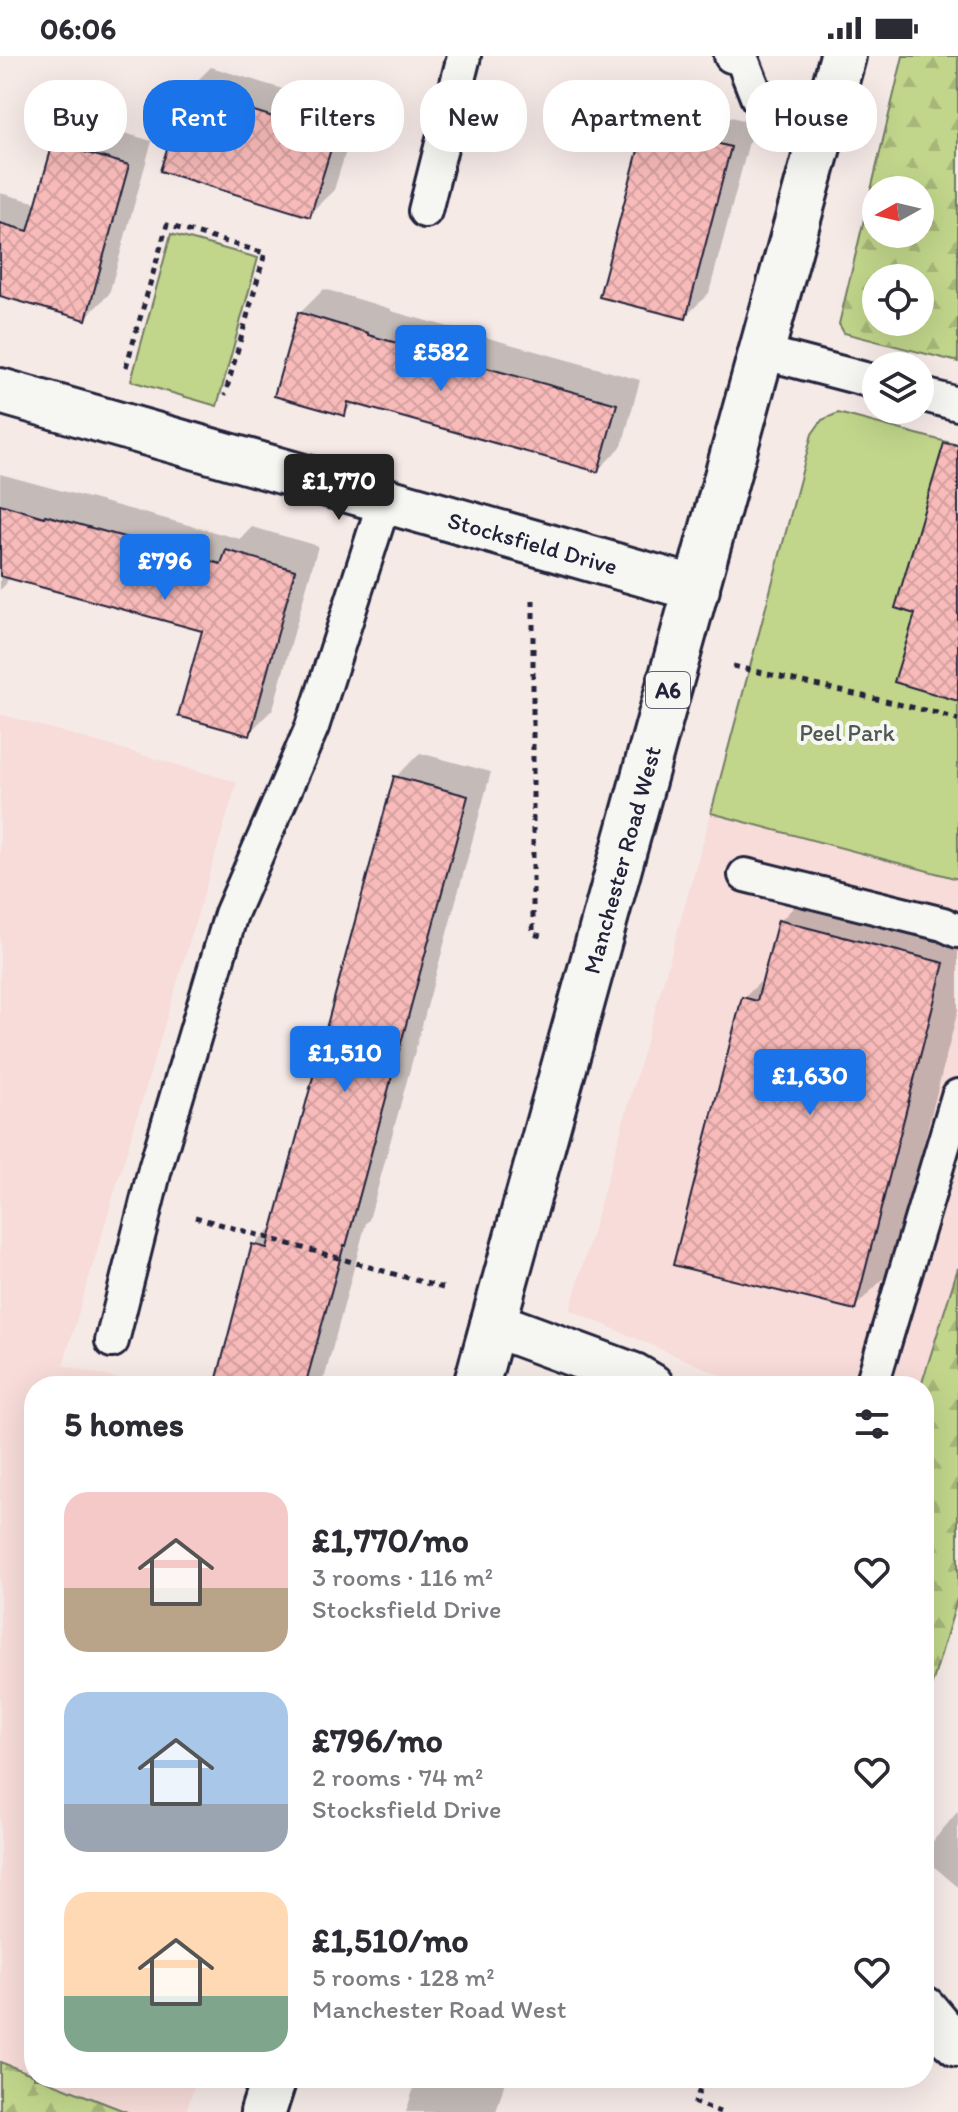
<!DOCTYPE html>
<html lang="en">
<head>
<meta charset="utf-8">
<style>
	body { margin:0; font-family:Itim,sans-serif; background:#f7f7f7; color:#2b2b33; height:100vh; display:flex; flex-direction:column; font-size:30px; white-space:nowrap }
	* { box-sizing:border-box; margin:0 }
	p { font-size:26px; color:#7c7c81 }
	.icon { flex:none; width:44px; height:44px; fill:none; stroke:currentColor; stroke-width:2; stroke-linecap:round; stroke-linejoin:round }
	.map { position:relative; flex:1; overflow:hidden }
	.drawer { position:absolute; left:24px; top:1320px; width:910px; height:712px; display:flex; flex-direction:column; background:#fff; border-radius:32px; box-shadow:0 8px 32px #0002 }
	.drawer>* { flex:none }
	.top-card { position:absolute; left:24px; top:24px; width:910px; height:72px; display:flex; gap:16px }
	.needle { width:52px; rotate:262deg }
	.fabs { position:absolute; left:862px; top:120px; display:grid; gap:16px }
	.fabs a { display:grid; place-items:center; width:72px; height:72px; border-radius:50%; background:#fff; box-shadow:0 8px 32px #0002; font-size:40px }
	.price { position:absolute; translate:-50% -68px; padding:0 18px; border-radius:8px; background:#1a73e8; color:#fff; font-size:26px; line-height:52px; filter:drop-shadow(0 2px 4px #0008) }
	.price::after { content:''; position:absolute; left:50%; top:48px; width:24px; height:18px; margin-left:-12px; background:inherit; clip-path:polygon(0 0,100% 0,50% 100%) }
	.price.active { background:#222; color:#fff }
	ul { padding:0; list-style:none }
	li { display:flex; align-items:center; gap:24px; height:200px; padding:0 40px }
	li span { display:grid; place-items:center; flex:none; width:224px; height:160px; border-radius:24px; color:#555 }
	li>.icon { margin-inline-start:auto }
	span .icon { width:96px; height:96px; fill:#fffc; stroke-width:1 }
	li b { font-size:34px }
	h2 { display:flex; justify-content:space-between; align-items:center; height:96px; padding:0 40px; font-size:34px }
	.pill { padding:0 28px; border-radius:32px; background:#fff; box-shadow:0 8px 32px #0002; font-size:28px; line-height:72px }
	.pill.active { background:#1a73e8; color:#fff }
	.status { display:flex; justify-content:space-between; align-items:center; height:56px; padding:0 40px; background:#fff; direction:ltr }
	.status svg { height:22px; fill:currentColor }
	.map>svg:first-child { display:block }
	.built { fill:#f7dcd9 }
	.green { fill:#c1d68b; stroke:#727c63; stroke-width:2 }
	.forest { fill:url(#forest-firs); stroke:#727c63; stroke-width:2; fill-rule:evenodd }
	.shadow { fill:#0003 }
	.building { fill:url(#building-cross-hatch); stroke:#22223b; stroke-width:2 }
	.lines { fill:none; stroke-linecap:round; stroke-linejoin:round }
	.service-casing { stroke:#22223b; stroke-width:38 }
	.minor-casing { stroke:#22223b; stroke-width:50 }
	.tertiary-casing { stroke:#22223b; stroke-width:50 }
	.primary-casing { stroke:#22223b; stroke-width:50 }
	.path { stroke:#22223b; stroke-width:5; stroke-dasharray:6 6; stroke-linecap:butt }
	.service { stroke:#f6f6f2; stroke-width:32 }
	.minor { stroke:#f6f6f2; stroke-width:44 }
	.tertiary { stroke:#f6f6f2; stroke-width:44 }
	.primary { stroke:#f6f6f2; stroke-width:44 }
	.labels { text-anchor:middle; dominant-baseline:central; stroke-width:8; stroke-linejoin:round; paint-order:stroke }
	.shield { fill:#f6f6f2; stroke:#626272; stroke-width:2 }
	.shield-label { font-size:22px; font-weight:bold; fill:#22223b }
	.street-label { font-size:24px; fill:#22223b; stroke:#f6f6f2 }
	.park-label { font-size:24px; fill:#525853; stroke:#f6f6f2 }
</style>
</head>
<body>
<div class="status"><b>06:06</b><svg viewBox="0 0 49 12"><path d="M0 12V9h3v3zM5 12V6h3v6zM10 12V3h3v9zM15 12V0h3v12zM26 1h20v11H26zM47 4h2v5h-2z"/></svg></div>
<div class="map">
<svg width="958" height="2056" viewBox="0 0 958 2056">
	<defs>
		<pattern id="forest-firs" width="22" height="20" patternUnits="userSpaceOnUse" patternTransform="scale(2)"><rect width="22" height="20" fill="#c1d68b"/><path d="M5 1l3.5 6h-7zM16 11l3.5 6h-7z" fill="#a6b779"/></pattern>
		<pattern id="building-cross-hatch" width="8" height="8" patternUnits="userSpaceOnUse" patternTransform="scale(2)"><rect width="8" height="8" fill="#f8bbb9"/><path d="M0 0l8 8M0 8l8-8" fill="none" stroke="#d4a0a0"/></pattern>
	</defs>
	<rect width="100%" height="100%" fill="#f6eae7"/>
	<filter id="ink" filterUnits="userSpaceOnUse"><feTurbulence type="fractalNoise" baseFrequency=".0125" numOctaves="2"/><feDisplacementMap in="SourceGraphic" scale="16" xChannelSelector="R" yChannelSelector="G"/><feConvolveMatrix kernelMatrix="1 2 1 2 8 2 1 2 1" color-interpolation-filters="sRGB"/></filter>
	<g filter="url(#ink)">
		<path class="built" d="M 0,658 L 237,726 L 63,1309 L 148,1330 L 34,1330 L 34,2019 L 0,2006 Z
			M 711,757 L 958,823 L 958,1212 L 921,1330 L 746,1330 L 570,1254 Z
			M 40,2022 L 197,2022 L 186,2056 L 127,2056 Z"/>
		<path class="green" d="M 171,178 L 258,202 L 217,350 L 131,325 Z
			M 838,357 L 958,389 L 958,823 L 711,757 L 812,378 L 822,364 Z"/>
		<path class="forest" d="M 903,0 L 958,0 L 958,306 L 844,277 L 839,268 ZM 876,134 L 920,134 L 920,178 L 876,178 ZM 876,222 L 920,222 L 920,266 L 876,266 Z
			M 958,1212 L 958,1541 L 924,1655 L 924,1330 L 921,1330 Z
			M 0,2006 L 34,2019 L 34,2022 L 40,2022 L 127,2056 L 0,2056 Z"/>
		<path class="shadow" d="M 211,11 L 358,56 L 334,134 L 309,158 L 187,35 Z
			M 671,45 L 754,67 L 709,237 L 685,261 L 647,69 Z
			M 79,64 L 152,85 L 109,238 L 85,262 L 0,238 L 0,137 L 38,147 L 55,88 Z
			M 324,233 L 391,253 L 391,255 L 640,324 L 622,390 L 598,414 L 356,346 L 344,357 L 300,257 Z
			M 0,418 L 240,483 L 252,471 L 318,490 L 273,653 L 249,677 L 204,573 L 9,520 L 6,528 L 0,534 Z
			M 420,697 L 491,716 L 369,1164 L 366,1167 L 325,1320 L 315,1330 L 247,1330 L 254,1189 L 276,1167 L 396,721 Z
			M 816,829 L 958,865 L 958,954 L 891,1215 L 854,1252 L 744,942 L 765,921 L 780,865 Z
			M 958,1755 L 958,1831 L 924,1802 L 924,1796 Z
			M 417,2022 L 506,2022 L 496,2056 L 406,2056 Z"/>
		<path class="building" d="M 186,34 L 335,80 L 310,161 L 160,115 Z
			M 645,68 L 731,91 L 686,263 L 599,241 Z
			M 53,87 L 129,109 L 86,264 L 0,240 L 0,167 L 28,175 Z
			M 298,256 L 368,277 L 368,279 L 617,348 L 598,416 L 348,346 L 345,360 L 274,340 Z
			M 944,387 L 958,389 L 958,645 L 894,626 L 915,558 L 895,552 Z
			M 0,448 L 44,461 L 45,459 L 221,508 L 226,494 L 295,514 L 250,680 L 178,660 L 202,575 L 0,520 Z
			M 394,720 L 468,740 L 346,1190 L 344,1189 L 305,1330 L 215,1330 L 252,1188 L 267,1192 Z
			M 778,864 L 944,907 L 855,1254 L 673,1209 L 742,941 L 757,945 Z"/>
		<g class="lines">
			<g class="service-casing">
				<path id="service" d="M 731,0 L 742,3 L 757,41 L 827,60
					M 425,155 L 464,0
					M 761,296 L 876,326
					M 920,338 L 958,348
					M 745,819 L 943,868 L 958,875
					M 112,1285 L 155,1113 L 231,858 L 312,671 L 385,443
					M 870,1330 L 874,1322 L 958,1040"/>
			</g>
			<g class="minor-casing">
				<g id="minor">
					<path id="s1" d="M 0,335 L 697,533"/>
				</g>
			</g>
			<g class="tertiary-casing">
				<path id="tertiary" d="M 493,1268 L 634,1320 L 651,1330
					M 924,1953 L 940,1972 L 958,1988"/>
			</g>
			<g class="primary-casing">
				<g id="primary">
					<path id="s2" d="M 476,1330 L 843,0"/>
					<path d="M 263,2056 L 274,2022"/>
				</g>
			</g>
			<path class="path" d="M 126,311 L 167,169 L 265,197 L 225,339
				M 533,544 L 533,878 L 541,880
				M 733,610 L 937,657 L 958,664
				M 195,1161 L 443,1232
				M 704,2022 L 695,2047 L 720,2056"/>
			<use href="#service" class="service"/>
			<use href="#minor" class="minor"/>
			<use href="#tertiary" class="tertiary"/>
			<use href="#primary" class="primary"/>
		</g>
	</g>
	<g class="labels">
		<rect class="shield" x="646" y="616" width="44" height="36" rx="6"/>
		<g class="shield-label">
			<text x="668" y="634">A6</text>
		</g>
		<g class="street-label">
			<text stroke="none"><textPath href="#s1" startOffset="554">Stocksfield Drive</textPath></text>
			<text stroke="none"><textPath href="#s2" startOffset="546">Manchester Road West</textPath></text>
		</g>
		<g class="park-label">
			<text x="847" y="676">Peel Park</text>
		</g>
	</g>
</svg>
<div class="fabs">
<a><svg class="needle" viewBox="-14 -14 28 28"><path d="M0-13l5 13h-10z" fill="#e53935"/><path d="M0 13l5-13h-10z" fill="#7c7c81"/></svg></a>
<a><svg class="icon" aria-label="locate" viewBox="0 0 24 24"><circle cx="12" cy="12" r="6"/><path d="M12 2v4M12 18v4M2 12h4M18 12h4"/></svg></a>
<a><svg class="icon" aria-label="layers" viewBox="0 0 24 24"><path d="M12 4l9 5-9 5-9-5zM3 14l9 5 9-5"/></svg></a>
</div>
<b class="price" style="left:441px;top:337px">£582</b>
<b class="price active" style="left:339px;top:466px">£1,770</b>
<b class="price" style="left:165px;top:546px">£796</b>
<b class="price" style="left:345px;top:1038px">£1,510</b>
<b class="price" style="left:810px;top:1061px">£1,630</b>
<div class="top-card">
<a class="pill">Buy</a>
<a class="pill active">Rent</a>
<a class="pill">Filters</a>
<a class="pill">New</a>
<a class="pill">Apartment</a>
<a class="pill">House</a>
</div>
<section class="drawer">
<h2>5 homes<svg class="icon" aria-label="filters" viewBox="0 0 24 24"><path d="M4 7h16M4 17h16"/><circle cx="9" cy="7" r="2"/><circle cx="15" cy="17" r="2"/></svg></h2>
<ul>
<li><span style="background:linear-gradient(#f6c9c9 60%,#b9a48a 0)"><svg class="icon" aria-label="home" viewBox="0 0 24 24"><path d="M3 11l9-7 9 7M6 9v11h12V9"/></svg></span><div><b>£1,770/mo</b><p>3 rooms · 116 m²</p><p>Stocksfield Drive</p></div><svg class="icon" aria-label="heart" viewBox="0 0 24 24"><path d="M12 20l-8-8c-3-5 5-10 8-4 3-6 11-1 8 4z"/></svg></li>
<li><span style="background:linear-gradient(#a9c7e8 70%,#9aa5b1 0)"><svg class="icon" aria-label="home" viewBox="0 0 24 24"><path d="M3 11l9-7 9 7M6 9v11h12V9"/></svg></span><div><b>£796/mo</b><p>2 rooms · 74 m²</p><p>Stocksfield Drive</p></div><svg class="icon" aria-label="heart" viewBox="0 0 24 24"><path d="M12 20l-8-8c-3-5 5-10 8-4 3-6 11-1 8 4z"/></svg></li>
<li><span style="background:linear-gradient(#ffd9b3 65%,#7fa58c 0)"><svg class="icon" aria-label="home" viewBox="0 0 24 24"><path d="M3 11l9-7 9 7M6 9v11h12V9"/></svg></span><div><b>£1,510/mo</b><p>5 rooms · 128 m²</p><p>Manchester Road West</p></div><svg class="icon" aria-label="heart" viewBox="0 0 24 24"><path d="M12 20l-8-8c-3-5 5-10 8-4 3-6 11-1 8 4z"/></svg></li>
</ul>
</section>
</div>
</body>
</html>
